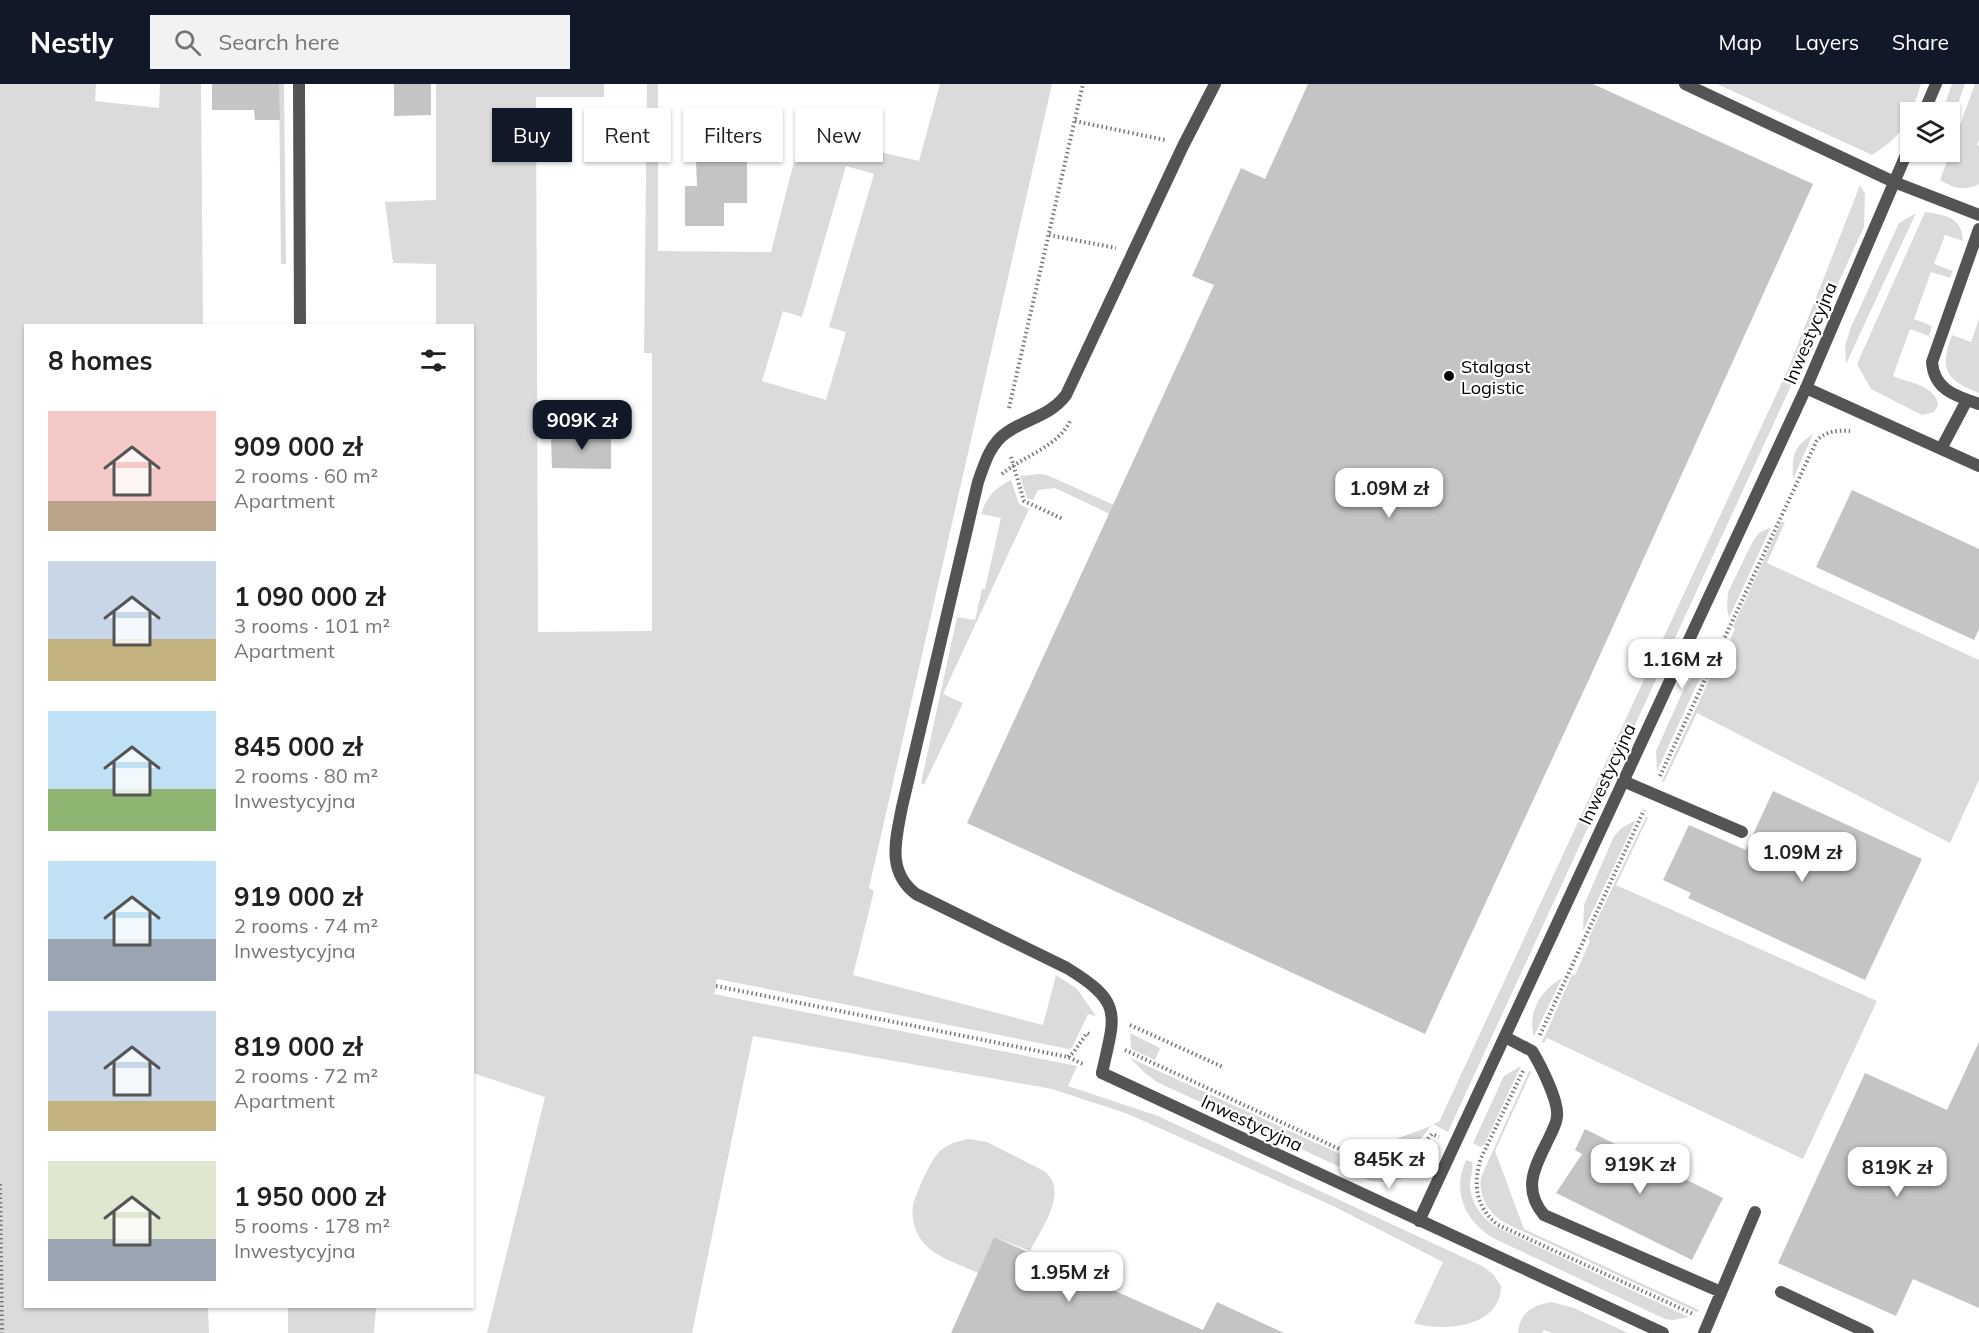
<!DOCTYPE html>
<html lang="en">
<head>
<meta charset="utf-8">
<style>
	body { margin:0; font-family:Mulish,sans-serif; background:#f2f2f2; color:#202124; height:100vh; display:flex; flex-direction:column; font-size:22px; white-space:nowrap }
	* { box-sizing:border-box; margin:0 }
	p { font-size:20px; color:#757577 }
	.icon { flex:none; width:33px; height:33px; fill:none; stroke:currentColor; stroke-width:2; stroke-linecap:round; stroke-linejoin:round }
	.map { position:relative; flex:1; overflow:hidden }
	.side { position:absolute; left:24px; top:240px; width:450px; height:984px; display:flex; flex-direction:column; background:#fff; border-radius:0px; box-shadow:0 2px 4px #0004 }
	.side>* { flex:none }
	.hud { position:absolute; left:492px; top:24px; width:570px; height:54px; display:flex; gap:12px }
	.fabs { position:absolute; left:1900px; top:18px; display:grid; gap:12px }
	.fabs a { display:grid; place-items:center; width:60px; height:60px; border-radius:0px; background:#fff; box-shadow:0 2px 4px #0004; font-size:30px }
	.price { position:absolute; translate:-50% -51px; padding:0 14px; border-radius:12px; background:#fff; color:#222; font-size:20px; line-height:39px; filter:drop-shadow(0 2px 3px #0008) }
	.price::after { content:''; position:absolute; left:50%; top:36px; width:18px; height:14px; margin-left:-9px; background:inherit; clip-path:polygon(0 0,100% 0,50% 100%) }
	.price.active { background:#111827; color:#fff }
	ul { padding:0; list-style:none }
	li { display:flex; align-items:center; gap:18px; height:150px; padding:0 24px }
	li span { display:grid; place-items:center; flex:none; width:168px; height:120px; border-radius:0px; color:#555 }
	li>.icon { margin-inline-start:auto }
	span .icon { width:72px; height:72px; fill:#fffc; stroke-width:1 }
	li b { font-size:26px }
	h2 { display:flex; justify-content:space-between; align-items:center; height:72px; padding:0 24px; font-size:26px }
	.pill { padding:0 21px; border-radius:0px; background:#fff; box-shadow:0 2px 4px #0004; font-size:21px; line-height:54px }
	.pill.active { background:#111827; color:#fff }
	header { display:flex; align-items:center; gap:36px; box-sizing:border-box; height:84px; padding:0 30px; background:#111827; color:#fff }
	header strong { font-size:28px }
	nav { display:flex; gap:33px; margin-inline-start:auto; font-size:21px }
	.search { width:420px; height:54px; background:#f2f2f2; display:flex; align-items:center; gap:15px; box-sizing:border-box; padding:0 21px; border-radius:0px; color:#757577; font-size:22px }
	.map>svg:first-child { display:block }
	.green { fill:#dbdbdb; fill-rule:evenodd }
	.building { fill:#c4c4c4 }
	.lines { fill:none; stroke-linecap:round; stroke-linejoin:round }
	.path { stroke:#767676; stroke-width:4; stroke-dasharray:1.5 3; stroke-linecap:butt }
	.lane { stroke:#545454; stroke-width:12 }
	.street { stroke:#545454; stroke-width:12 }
	.poi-dot { fill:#000; stroke:#fff; stroke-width:2 }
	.labels { text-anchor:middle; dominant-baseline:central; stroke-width:4.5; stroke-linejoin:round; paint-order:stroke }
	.street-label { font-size:18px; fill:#000; stroke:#fff }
	.poi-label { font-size:18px; fill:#000; stroke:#fff; text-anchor:start }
</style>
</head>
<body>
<header>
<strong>Nestly</strong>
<div class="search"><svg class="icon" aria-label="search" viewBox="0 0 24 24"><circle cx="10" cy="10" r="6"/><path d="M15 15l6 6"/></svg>Search here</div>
<nav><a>Map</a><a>Layers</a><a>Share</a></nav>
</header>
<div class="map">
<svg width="1979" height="1249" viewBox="0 0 1979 1249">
	<rect width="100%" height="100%" fill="#fff"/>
	<path class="green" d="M 0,0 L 96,0 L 95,17 L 159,24 L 160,0 L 201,0 L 203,241 L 26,242 L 26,1222 L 208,1223 L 209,1249 L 0,1249 Z
		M 279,0 L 284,0 L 286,180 L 281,180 Z
		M 436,0 L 604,0 L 604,13 L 536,13 L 538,548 L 652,547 L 652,269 L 644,269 L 647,0 L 658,0 L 658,167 L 771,168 L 801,50 L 919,77 L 940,0 L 1052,0 L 869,804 L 874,807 L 853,891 L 1043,941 L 1056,891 L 1077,905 L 1096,932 L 1088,930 L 1072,964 L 1069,965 L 717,895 L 714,910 L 1077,982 L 1068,1002 L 1158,1032 L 1482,1182 L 1493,1190 L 1501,1202 C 1501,1244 1443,1248 1414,1239 L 1443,1178 L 1333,1122 L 1128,1030 L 1052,1005 L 753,952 L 692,1249 L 487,1249 L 545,1013 L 473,989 L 472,242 L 436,241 L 436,180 L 393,179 L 385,118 L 436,116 ZM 846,82 L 874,90 L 829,243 L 846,248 L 826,316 L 762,297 L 783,227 L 802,233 Z
		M 1717,0 L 1921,0 C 1908,39 1908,47 1872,71 Z
		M 1952,0 L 1965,0 L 1950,43 L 1950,28 L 1942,28 Z
		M 1975,0 L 1979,0 L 1979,56 L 1977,61 L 1979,62 L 1979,100 C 1965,108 1953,104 1940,96 Z
		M 1860,101 L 1865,110 L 1864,143 L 1448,1048 L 1433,1040 L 1439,1038 L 1789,283 Z
		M 1925,128 C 1946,131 1962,133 1963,157 L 1945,151 L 1934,180 L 1953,187 L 1950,194 L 1931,188 L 1914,235 L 1932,242 L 1929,252 L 1910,245 L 1893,292 C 1908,299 1937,301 1938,322 L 1934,328 L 1922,331 L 1871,305 L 1857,280 Z
		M 1916,129 L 1846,280 L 1845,262 L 1851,243 L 1899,139 Z
		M 1979,235 L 1979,309 C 1946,296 1939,286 1952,251 L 1971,258 Z
		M 1813,350 L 1793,395 C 1792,371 1793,364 1813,350 Z
		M 1039,390 L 1047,391 L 1114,421 L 1110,430 L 1055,404 L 1038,406 L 1033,416 L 1027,414 L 1020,392 Z
		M 1011,396 L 1019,420 L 1029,425 L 943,610 L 963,619 L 924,701 L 921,699 L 957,533 L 975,536 L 982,505 L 985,505 L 1001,434 L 981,430 C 987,412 995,404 1011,396 Z
		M 1781,438 L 1785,438 L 1767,479 L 1979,576 L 1979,696 L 1950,759 L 1697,629 L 1664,698 L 1662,697 L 1717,579 L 1720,579 L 1735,545 L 1733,543 Z
		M 1771,443 L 1729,534 L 1727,524 L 1728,508 L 1753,457 L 1759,449 Z
		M 1705,583 L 1657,687 L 1656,667 L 1683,607 L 1695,590 Z
		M 1646,733 L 1648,733 L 1616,801 L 1877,917 L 1803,1075 L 1547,954 L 1544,959 L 1542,958 L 1572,891 L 1575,891 L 1590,857 L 1588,855 Z
		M 1636,736 L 1583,847 L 1584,821 L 1614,752 L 1622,744 Z
		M 1562,894 L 1534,952 C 1527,928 1541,906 1562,894 Z
		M 1130,949 L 1160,964 L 1155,976 L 1131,965 Z
		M 1130,974 L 1373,1085 C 1387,1088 1408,1085 1418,1073 C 1422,1068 1424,1063 1431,1059 L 1440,1064 C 1423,1088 1401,1101 1370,1097 L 1157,998 L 1145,989 Z
		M 1521,982 L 1484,1061 L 1480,1063 L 1473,1059 L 1504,992 Z
		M 1529,987 L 1531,988 L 1495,1067 L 1524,1145 L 1699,1226 L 1697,1228 L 1505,1139 C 1489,1129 1478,1113 1481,1093 Z
		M 1431,1042 C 1409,1070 1394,1088 1358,1069 Z
		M 969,1055 L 987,1058 L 1044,1087 C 1070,1107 1041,1145 1030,1167 L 994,1153 L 978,1189 C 961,1181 934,1173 922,1157 C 915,1148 911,1133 913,1122 C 915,1111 931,1075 939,1068 C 947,1060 958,1057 969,1055 Z
		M 1466,1076 L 1472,1078 C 1474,1086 1470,1093 1470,1102 C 1471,1118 1481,1133 1494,1142 L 1689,1233 L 1673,1236 L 1665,1235 L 1495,1155 C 1466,1139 1451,1108 1466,1076 Z
		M 1552,1218 L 1574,1224 L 1628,1249 L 1552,1249 L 1544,1246 L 1542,1249 L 1518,1249 C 1520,1228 1533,1221 1552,1218 Z
		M 288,1223 L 376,1223 L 374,1249 L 288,1249 Z"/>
	<path class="building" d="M 212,0 L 279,0 L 280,36 L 255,36 L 254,26 L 212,26 Z
		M 394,0 L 431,0 L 431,31 L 394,32 Z
		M 1308,0 L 1593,0 L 1813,100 L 1591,591 L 1425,950 L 967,739 L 1214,201 L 1192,192 L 1241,84 L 1265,95 Z
		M 747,75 L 747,119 L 724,119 L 724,142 L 685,142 L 685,102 L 697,102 L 696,76 Z
		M 581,348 L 611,348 L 611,385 L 552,384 L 551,352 L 581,352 Z
		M 1852,406 L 1979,465 L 1979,545 L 1974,556 L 1816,483 Z
		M 1773,707 L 1922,775 L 1865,896 L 1688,814 L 1691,809 L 1663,796 L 1689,741 L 1746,766 Z
		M 1979,958 L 1979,1224 L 1913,1195 L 1896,1232 L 1778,1179 L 1865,989 L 1947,1026 Z
		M 1585,1045 L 1723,1114 L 1692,1176 L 1556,1109 L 1582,1070 L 1575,1066 Z
		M 994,1153 L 1203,1246 L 1217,1218 L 1284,1249 L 951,1249 Z"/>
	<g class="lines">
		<path class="path" d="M 1075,37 L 1165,56
			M 1049,151 L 1116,164
			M 1009,324 L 1083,0
			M 1011,373 L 1024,417 L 1063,435
			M 1002,390 C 1023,372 1058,363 1070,337
			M 1660,692 L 1817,356 C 1827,347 1837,346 1850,347
			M 716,902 L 1068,973 L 1085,981
			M 1130,941 L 1223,983
			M 1540,951 L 1644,726
			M 1125,966 L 1374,1081 C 1400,1086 1417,1068 1432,1050 L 1439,1053
			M 1068,973 L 1073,969 L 1087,949 L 1091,951
			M 1523,987 L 1481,1074 C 1473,1099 1475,1123 1498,1141 L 1693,1230
			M 0,1100 L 2,1249"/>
		<path class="lane" d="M 299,0 L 300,242
			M 1685,0 L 1894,98 L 1979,131
			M 1979,145 L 1932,278 C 1934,306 1956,312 1979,320
			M 1806,304 L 1979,382
			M 1941,365 L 1967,316
			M 1623,697 L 1742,748
			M 1505,953 L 1532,967 C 1540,980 1559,1017 1557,1032 C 1557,1039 1552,1047 1549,1054 C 1536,1081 1521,1104 1544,1131 L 1721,1208
			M 1102,989 C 1115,930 1124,919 1067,884 L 916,810 C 886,787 896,755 902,723 L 978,398 C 984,381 990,360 1006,349 C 1027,334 1049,333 1066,311 L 1183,62 L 1215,0
			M 1781,1208 L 1868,1249
			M 1704,1249 L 1755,1128"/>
		<path class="street" d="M 1924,28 L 1936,0
			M 1102,989 L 1663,1249
			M 1419,1137 L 1806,304 L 1911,59"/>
	</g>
	<circle class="poi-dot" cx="1449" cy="292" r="6"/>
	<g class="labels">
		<g class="street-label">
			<text transform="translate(1810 249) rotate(-67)">Inwestycyjna</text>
			<text transform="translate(1607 690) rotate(-65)">Inwestycyjna</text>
			<text transform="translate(1252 1039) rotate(25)">Inwestycyjna</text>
		</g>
		<g class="poi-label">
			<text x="1461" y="282">Stalgast<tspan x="1461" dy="21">Logistic</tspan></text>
		</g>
	</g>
</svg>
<div class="fabs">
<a><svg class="icon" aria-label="layers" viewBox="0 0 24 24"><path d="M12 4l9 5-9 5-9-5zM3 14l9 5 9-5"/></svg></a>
</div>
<b class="price active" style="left:582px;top:367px">909K zł</b>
<b class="price" style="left:1389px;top:435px">1.09M zł</b>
<b class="price" style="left:1682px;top:606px">1.16M zł</b>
<b class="price" style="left:1802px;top:799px">1.09M zł</b>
<b class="price" style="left:1389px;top:1106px">845K zł</b>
<b class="price" style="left:1640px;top:1111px">919K zł</b>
<b class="price" style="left:1897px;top:1114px">819K zł</b>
<b class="price" style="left:1069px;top:1219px">1.95M zł</b>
<div class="hud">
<a class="pill active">Buy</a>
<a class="pill">Rent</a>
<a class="pill">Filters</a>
<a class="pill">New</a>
</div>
<section class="side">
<h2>8 homes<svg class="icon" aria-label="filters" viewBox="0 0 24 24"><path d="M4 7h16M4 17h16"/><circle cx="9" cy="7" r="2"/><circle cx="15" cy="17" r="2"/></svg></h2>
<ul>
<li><span style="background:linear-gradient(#f6c9c9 75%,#b9a48a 0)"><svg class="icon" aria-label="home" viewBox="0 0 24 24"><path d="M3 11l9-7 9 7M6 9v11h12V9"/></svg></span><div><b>909 000 zł</b><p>2 rooms · 60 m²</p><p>Apartment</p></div></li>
<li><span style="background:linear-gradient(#c9d6e8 65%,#c2b280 0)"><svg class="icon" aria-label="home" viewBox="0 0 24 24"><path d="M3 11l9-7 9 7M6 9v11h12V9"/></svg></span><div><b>1 090 000 zł</b><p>3 rooms · 101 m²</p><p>Apartment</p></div></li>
<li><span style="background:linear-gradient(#bfe0f5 65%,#8fb573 0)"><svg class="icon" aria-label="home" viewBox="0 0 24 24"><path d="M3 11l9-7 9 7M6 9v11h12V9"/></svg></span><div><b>845 000 zł</b><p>2 rooms · 80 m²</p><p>Inwestycyjna</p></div></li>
<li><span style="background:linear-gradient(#bfe0f5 65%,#9aa5b1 0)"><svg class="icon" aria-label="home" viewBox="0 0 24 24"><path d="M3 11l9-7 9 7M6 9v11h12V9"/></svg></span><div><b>919 000 zł</b><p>2 rooms · 74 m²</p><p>Inwestycyjna</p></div></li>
<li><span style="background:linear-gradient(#c9d6e8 75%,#c2b280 0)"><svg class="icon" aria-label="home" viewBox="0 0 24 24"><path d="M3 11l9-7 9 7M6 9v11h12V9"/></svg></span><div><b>819 000 zł</b><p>2 rooms · 72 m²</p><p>Apartment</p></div></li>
<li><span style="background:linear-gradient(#dfe7d0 65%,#9aa5b1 0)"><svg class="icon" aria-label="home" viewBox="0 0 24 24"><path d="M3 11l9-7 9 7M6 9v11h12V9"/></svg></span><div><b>1 950 000 zł</b><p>5 rooms · 178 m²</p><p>Inwestycyjna</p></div></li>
</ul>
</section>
</div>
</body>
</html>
